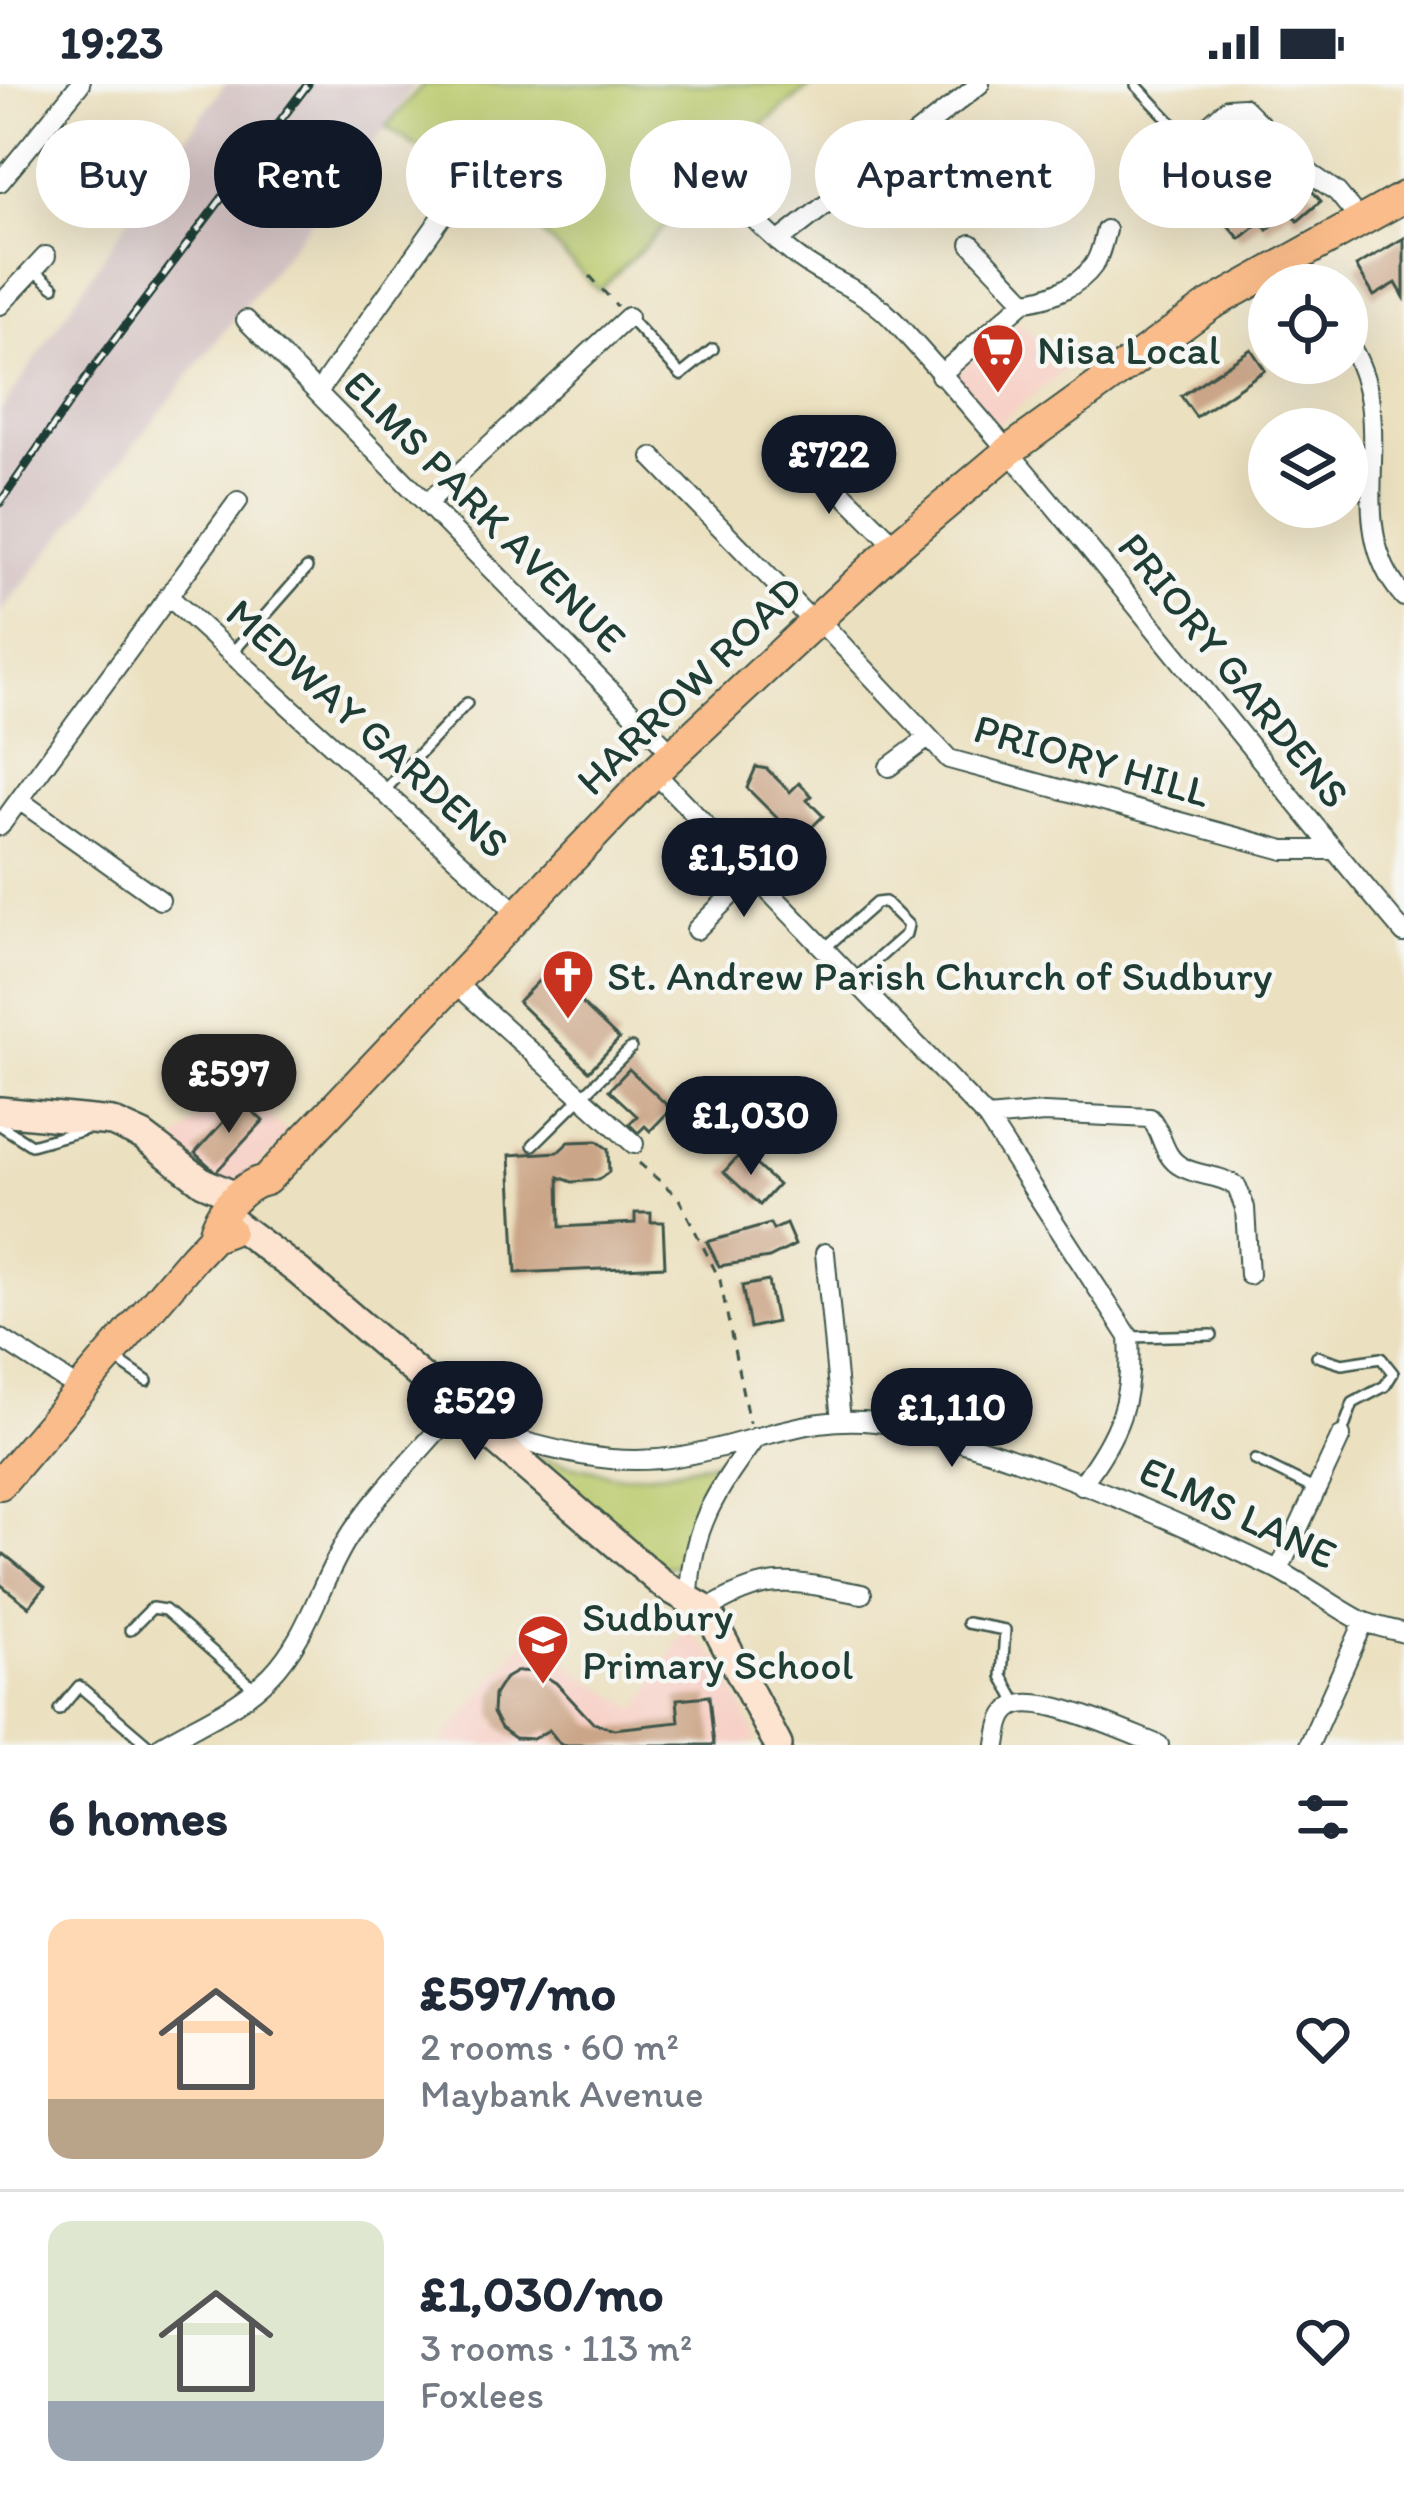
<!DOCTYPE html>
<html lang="en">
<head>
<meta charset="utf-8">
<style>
	body { margin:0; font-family:Itim,sans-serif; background:#f6f6f7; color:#1f2937; height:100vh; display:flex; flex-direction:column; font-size:45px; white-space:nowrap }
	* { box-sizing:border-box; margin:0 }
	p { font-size:39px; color:#747a83 }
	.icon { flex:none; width:66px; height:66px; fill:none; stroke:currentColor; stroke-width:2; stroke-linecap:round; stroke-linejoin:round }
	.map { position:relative; height:1661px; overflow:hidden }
	.side { display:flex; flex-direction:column; background:#fff; flex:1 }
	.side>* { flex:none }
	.top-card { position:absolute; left:36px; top:36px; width:1332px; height:108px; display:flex; gap:24px }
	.tools { position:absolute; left:1248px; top:180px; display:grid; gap:24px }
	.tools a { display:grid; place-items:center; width:120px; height:120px; border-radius:50%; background:#fff; box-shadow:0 12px 48px #0002; font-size:60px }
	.price { position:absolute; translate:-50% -102px; padding:0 27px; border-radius:42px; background:#111827; color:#fff; font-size:39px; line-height:78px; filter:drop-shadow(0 3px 6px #0008) }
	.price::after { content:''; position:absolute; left:50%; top:72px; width:36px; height:27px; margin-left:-18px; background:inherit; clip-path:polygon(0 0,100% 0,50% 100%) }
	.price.selected { background:#222; color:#fff }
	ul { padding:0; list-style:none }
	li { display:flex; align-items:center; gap:36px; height:300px; padding:0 48px }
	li+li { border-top:3px solid #e0e1e3 }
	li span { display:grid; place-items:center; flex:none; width:336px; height:240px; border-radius:24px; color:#555 }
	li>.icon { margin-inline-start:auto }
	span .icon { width:144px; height:144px; fill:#fffc; stroke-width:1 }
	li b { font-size:51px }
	h2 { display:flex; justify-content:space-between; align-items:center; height:144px; padding:0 48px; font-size:51px }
	.chip { padding:0 42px; border-radius:54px; background:#fff; box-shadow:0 12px 48px #0002; font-size:42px; line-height:108px }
	.chip.selected { background:#111827; color:#fff }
	.status { display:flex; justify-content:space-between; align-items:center; height:84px; padding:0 60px; background:#fff; direction:ltr }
	.status svg { height:33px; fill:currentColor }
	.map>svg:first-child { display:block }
	.built { fill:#f7d1c8 }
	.industrial { fill:#d2bfc0 }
	.green { fill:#bac96b; stroke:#6c8350; stroke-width:3 }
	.building { fill:#cba587 }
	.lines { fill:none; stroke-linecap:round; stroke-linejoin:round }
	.lane-casing { stroke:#3e5549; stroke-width:14 }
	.street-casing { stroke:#3e5549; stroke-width:22 }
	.secondary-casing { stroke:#3e5549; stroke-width:32 }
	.primary-casing { stroke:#3e5549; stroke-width:34 }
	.path { stroke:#3e5549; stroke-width:3; stroke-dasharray:9 9; stroke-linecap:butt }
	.lane { stroke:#fff; stroke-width:9 }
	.street { stroke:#fff; stroke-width:18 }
	.secondary { stroke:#fde4d0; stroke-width:27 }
	.primary { stroke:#f9bc8a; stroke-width:30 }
	.rail-casing { stroke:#1f3d34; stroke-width:9 }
	.rail { stroke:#f6f6f2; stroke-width:4.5; stroke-dasharray:14; stroke-linecap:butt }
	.labels { text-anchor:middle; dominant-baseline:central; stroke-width:9; stroke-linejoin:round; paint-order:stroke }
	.poi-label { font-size:42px; fill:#1f3d34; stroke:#f6f6f2; text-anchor:start }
	.street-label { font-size:42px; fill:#1f3d34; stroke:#f6f6f2 }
</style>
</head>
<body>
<div class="status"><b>19:23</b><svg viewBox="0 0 49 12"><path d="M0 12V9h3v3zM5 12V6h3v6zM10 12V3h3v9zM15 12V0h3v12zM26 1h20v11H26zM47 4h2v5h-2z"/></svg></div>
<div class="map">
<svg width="1404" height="1661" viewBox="0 0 1404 1661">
	<rect width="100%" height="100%" fill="#f6f6f2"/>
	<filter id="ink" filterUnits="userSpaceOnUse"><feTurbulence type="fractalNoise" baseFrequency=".00833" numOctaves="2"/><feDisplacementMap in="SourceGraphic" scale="24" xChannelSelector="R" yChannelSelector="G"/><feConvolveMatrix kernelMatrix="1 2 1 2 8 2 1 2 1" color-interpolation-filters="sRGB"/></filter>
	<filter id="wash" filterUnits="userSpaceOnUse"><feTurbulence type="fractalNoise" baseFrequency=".004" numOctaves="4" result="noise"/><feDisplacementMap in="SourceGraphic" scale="48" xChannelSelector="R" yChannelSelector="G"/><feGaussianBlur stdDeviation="2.7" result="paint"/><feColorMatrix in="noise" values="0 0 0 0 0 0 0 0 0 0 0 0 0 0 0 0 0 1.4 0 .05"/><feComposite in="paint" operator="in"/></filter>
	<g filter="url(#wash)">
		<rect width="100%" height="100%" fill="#ebe0bf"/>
		<path class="built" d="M 1018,237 L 1065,285 L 994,343 L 950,294 Z
			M 232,998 L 289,1050 L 240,1100 L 215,1093 L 174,1061 Z
			M 686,1543 L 724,1582 L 757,1657 L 741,1661 L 439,1661 L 531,1549 L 586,1594 L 639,1626 Z"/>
		<path class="industrial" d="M 225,0 L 414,0 L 386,43 L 0,530 L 0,328 L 134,127 Z"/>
		<path class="green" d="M 424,0 L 813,0 L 660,124 L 670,137 L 599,207 L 524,131 L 386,43 Z
			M 533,1373 L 620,1392 L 665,1388 L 729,1374 L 701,1416 L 676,1482 L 659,1484 Z"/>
		<g id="blocks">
			<path class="building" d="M 1281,72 L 1321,117 L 1298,137 L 1289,127 L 1267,146 L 1261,138 L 1240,155 L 1216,128 Z
				M 1404,154 L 1404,213 L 1396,199 L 1374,212 L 1356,182 Z
				M 1251,265 L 1265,286 L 1196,333 L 1181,312 Z
				M 756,683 L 767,685 L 790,708 L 799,699 L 812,712 L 807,716 L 823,732 L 799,756 L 747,704 Z
				M 548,887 L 619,955 L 589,987 L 518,918 Z
				M 629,985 L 671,1025 L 650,1047 L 645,1042 L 638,1049 L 629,1040 L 637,1032 L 609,1006 Z
				M 243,1018 L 263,1037 L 216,1088 L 195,1069 L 225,1036 L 219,1031 L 226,1024 L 232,1030 Z
				M 597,1057 L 608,1065 L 609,1088 L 598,1096 L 572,1098 L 559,1093 L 560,1143 L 635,1139 L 635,1129 L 651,1129 L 651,1138 L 663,1138 L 665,1182 L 516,1189 L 510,1071 L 558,1068 L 569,1058 Z
				M 742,1068 L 778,1101 L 760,1121 L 724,1088 Z
				M 770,1140 L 773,1146 L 786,1140 L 795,1161 L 769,1174 L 719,1182 L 707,1158 Z
				M 768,1197 L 776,1238 L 750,1244 L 742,1202 Z
				M 4,1470 L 45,1503 L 29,1523 L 0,1500 L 0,1475 Z
				M 518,1587 L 538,1588 L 556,1599 L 593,1639 L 614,1645 L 679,1638 L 677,1615 L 709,1612 L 714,1661 L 561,1661 L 549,1646 L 533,1655 L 515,1654 L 501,1644 L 493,1629 L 494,1611 L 504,1595 Z"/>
		</g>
	</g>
	<g filter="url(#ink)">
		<use href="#blocks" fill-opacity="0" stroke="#3e5549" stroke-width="3"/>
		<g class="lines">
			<g class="lane-casing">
				<path id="lane" d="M 1136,1 L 1225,95
					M 34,186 L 54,203
					M 628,233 L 681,291 L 713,265
					M 232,569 L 307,484
					M 384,707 L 467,619
					M 826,863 L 876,819 L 885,818 L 908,841 L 906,850 L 856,894
					M 0,1041 L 31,1061 L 84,1046
					M 533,1061 L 631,964
					M 1129,1253 L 1212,1251
					M 1317,1272 L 1342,1280 L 1381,1274 L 1393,1289 L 1385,1302 L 1353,1319 L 1341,1352
					M 114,1274 L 147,1297
					M 1255,1376 L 1316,1406
					M 967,1539 L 1005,1546 L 1002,1592 L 1018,1621
					M 130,1546 L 152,1524 L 165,1526 L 254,1604
					M 59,1626 L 79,1602 L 148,1661"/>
			</g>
			<g class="street-casing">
				<path id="street" d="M 1190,58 L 1228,24 L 1243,23 L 1311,90 L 1337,108 L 1360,136
					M 714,93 C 741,121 768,152 800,175 C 836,201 863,203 897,240 C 1075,436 1233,648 1404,849
					M 0,98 L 80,0
					M 778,158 L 980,0
					M 1291,175 L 1304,201
					M 1025,217 C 1048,215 1079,202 1093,182 C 1100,173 1103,157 1106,146
					M 0,221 L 46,172
					M 246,236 L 672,669
					M 1347,257 C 1404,342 1337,437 1404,513
					M 940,291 L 1025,217 L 971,160
					M 318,308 L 468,96
					M 799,366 L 896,462
					M 652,373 L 813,538
					M 428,418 L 628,233
					M 168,512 L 518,830
					M 817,534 L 949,675 L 1284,766 L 1333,766
					M 889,683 L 928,654
					M 654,688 L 987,1034 L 1129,1253 C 1133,1316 1119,1351 1081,1401
					M 19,716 L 160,816
					M 0,742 L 238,417
					M 696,846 L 753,789
					M 453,897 L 634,1060
					M 987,1034 L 1044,1029 L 1150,1034 C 1163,1048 1162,1073 1182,1083 C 1200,1093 1220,1090 1237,1103 L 1245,1124 L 1249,1191
					M 825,1169 L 841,1337
					M 0,1254 L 79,1305
					M 496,1350 C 556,1367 613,1383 675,1373 C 755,1361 814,1323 899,1342 C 1020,1369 1162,1430 1274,1484 C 1304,1499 1331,1521 1360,1536 C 1373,1542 1390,1545 1404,1549
					M 1279,1486 L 1341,1352
					M 689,1513 C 691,1443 716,1408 756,1353
					M 707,1526 C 769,1487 794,1498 862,1510
					M 162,1661 C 200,1638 239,1624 271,1591 C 308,1553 320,1498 348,1454 C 378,1408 421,1367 456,1325
					M 997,1661 C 999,1649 1000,1633 1010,1625 C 1033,1604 1130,1650 1159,1661
					M 1309,1661 L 1364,1538"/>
			</g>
			<g class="secondary-casing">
				<path id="secondary" d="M 0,1027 L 112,1038 L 143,1052 L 203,1098 L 238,1113
					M 235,1140 L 298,1187 L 665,1502 L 707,1526 L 778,1661"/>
			</g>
			<g class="primary-casing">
				<path id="primary" d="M 213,1153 C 216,1130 243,1100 266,1096 L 654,688 L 896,462 L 1010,366 L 1210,221 L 1404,113
					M 0,1400 L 194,1173 L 213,1153 L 229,1147"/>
			</g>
			<path class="path" d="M 590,192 L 617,222
				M 639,1079 L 678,1113 L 720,1196 L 749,1339"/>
			<use href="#lane" class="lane"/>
			<use href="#street" class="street"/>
			<use href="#secondary" class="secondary"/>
			<use href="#primary" class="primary"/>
			<g class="rail-casing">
				<path id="rail" d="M 0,419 L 92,286 L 308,0"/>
			</g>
			<use href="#rail" class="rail"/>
		</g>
	</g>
	<defs>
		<g id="supermarket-pin" transform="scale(2.7)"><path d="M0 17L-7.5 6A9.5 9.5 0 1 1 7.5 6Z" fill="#c8321e" stroke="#f6f6f2"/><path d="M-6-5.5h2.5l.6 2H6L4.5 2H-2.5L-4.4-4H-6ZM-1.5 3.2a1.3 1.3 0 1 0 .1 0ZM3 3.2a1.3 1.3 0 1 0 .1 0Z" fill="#fff"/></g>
		<g id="church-pin" transform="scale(2.7)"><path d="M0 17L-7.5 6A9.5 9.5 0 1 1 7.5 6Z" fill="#c8321e" stroke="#f6f6f2"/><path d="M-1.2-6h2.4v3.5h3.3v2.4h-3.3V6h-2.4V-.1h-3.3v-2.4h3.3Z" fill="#fff"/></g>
		<g id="school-pin" transform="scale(2.7)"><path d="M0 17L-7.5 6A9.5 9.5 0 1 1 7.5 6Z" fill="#c8321e" stroke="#f6f6f2"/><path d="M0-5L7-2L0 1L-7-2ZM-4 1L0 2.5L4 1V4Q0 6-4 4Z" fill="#fff"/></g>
	</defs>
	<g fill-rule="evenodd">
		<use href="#supermarket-pin" x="998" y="265"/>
		<use href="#church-pin" x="568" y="891"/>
		<use href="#school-pin" x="543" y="1556"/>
	</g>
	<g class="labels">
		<g class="poi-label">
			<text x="1037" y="265">Nisa Local</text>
			<text x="607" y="891">St. Andrew Parish Church of Sudbury</text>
			<text x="582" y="1532">Sudbury<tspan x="582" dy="48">Primary School</tspan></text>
		</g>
		<g class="street-label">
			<text transform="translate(485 427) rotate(45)">ELMS PARK AVENUE</text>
			<text transform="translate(1234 586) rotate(51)">PRIORY GARDENS</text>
			<text transform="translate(689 601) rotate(-44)">HARROW ROAD</text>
			<text transform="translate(368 644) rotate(42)">MEDWAY GARDENS</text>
			<text transform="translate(1092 676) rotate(16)">PRIORY HILL</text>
			<text transform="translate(1238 1428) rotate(25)">ELMS LANE</text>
		</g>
	</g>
</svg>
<div class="tools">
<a><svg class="icon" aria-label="locate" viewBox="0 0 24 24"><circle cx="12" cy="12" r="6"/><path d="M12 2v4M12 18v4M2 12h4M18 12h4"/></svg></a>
<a><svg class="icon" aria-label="layers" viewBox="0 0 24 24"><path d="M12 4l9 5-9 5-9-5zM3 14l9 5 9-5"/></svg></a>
</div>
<b class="price" style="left:829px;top:433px">£722</b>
<b class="price" style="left:744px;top:836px">£1,510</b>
<b class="price selected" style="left:229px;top:1052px">£597</b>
<b class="price" style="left:751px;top:1094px">£1,030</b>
<b class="price" style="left:475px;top:1379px">£529</b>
<b class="price" style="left:952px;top:1386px">£1,110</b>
<div class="top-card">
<a class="chip">Buy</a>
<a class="chip selected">Rent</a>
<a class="chip">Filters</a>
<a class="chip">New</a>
<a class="chip">Apartment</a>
<a class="chip">House</a>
</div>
</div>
<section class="side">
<h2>6 homes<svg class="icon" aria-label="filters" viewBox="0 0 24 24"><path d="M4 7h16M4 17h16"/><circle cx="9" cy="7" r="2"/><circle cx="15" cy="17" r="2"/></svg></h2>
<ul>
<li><span style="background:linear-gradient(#ffd9b3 75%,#b9a48a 0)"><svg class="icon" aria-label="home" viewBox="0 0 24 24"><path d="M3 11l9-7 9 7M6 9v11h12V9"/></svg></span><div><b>£597/mo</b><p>2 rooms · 60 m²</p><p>Maybank Avenue</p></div><svg class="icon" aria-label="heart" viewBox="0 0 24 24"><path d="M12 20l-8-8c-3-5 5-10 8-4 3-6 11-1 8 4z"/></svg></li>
<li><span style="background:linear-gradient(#dfe7d0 75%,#9aa5b1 0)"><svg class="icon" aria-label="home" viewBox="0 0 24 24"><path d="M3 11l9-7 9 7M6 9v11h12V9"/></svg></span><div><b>£1,030/mo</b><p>3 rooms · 113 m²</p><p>Foxlees</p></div><svg class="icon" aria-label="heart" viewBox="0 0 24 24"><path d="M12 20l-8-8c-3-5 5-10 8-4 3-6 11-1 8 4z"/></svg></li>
</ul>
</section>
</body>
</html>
